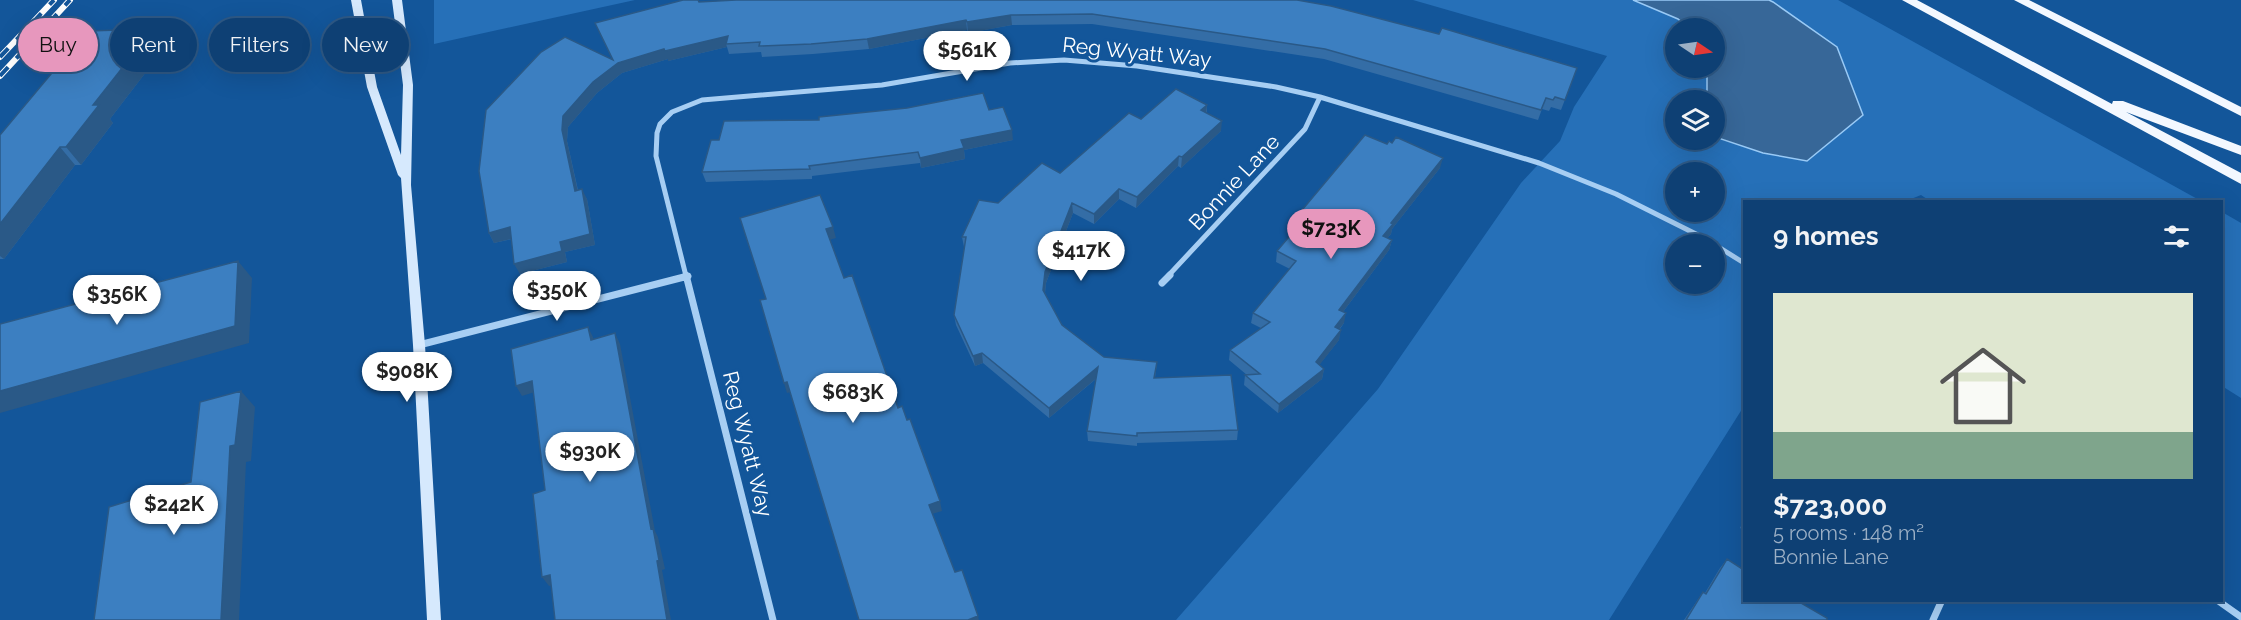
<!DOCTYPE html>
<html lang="en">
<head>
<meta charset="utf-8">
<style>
	body { margin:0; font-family:Raleway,sans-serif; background:#174779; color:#f1f3f6; height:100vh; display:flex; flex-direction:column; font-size:22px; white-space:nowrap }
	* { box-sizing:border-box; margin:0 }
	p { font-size:20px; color:#9bafc5 }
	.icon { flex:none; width:33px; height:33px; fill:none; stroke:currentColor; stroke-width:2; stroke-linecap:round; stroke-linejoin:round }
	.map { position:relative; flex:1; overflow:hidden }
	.panel { position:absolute; left:1743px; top:200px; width:480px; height:402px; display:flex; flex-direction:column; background:#0e4074; border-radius:0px; box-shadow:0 6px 24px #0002,0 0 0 2px #2e5986 }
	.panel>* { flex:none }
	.banner { position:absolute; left:18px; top:18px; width:570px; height:54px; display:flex; gap:12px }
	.needle { width:39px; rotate:103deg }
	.buttons { position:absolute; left:1665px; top:18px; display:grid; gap:12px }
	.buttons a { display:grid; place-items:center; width:60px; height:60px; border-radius:50%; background:#0e4074; box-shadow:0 6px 24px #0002,0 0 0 2px #2e5986; font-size:30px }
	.price { position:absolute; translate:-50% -51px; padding:0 14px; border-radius:21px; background:#fff; color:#222; font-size:20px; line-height:39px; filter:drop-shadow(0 2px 3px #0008) }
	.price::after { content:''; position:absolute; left:50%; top:36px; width:18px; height:14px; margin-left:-9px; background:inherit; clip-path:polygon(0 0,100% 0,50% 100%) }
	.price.active { background:#e797bd; color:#111 }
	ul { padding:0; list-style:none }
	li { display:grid; align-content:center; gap:12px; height:318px; padding:0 30px }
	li+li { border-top:2px solid #2e5986 }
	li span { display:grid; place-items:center; height:186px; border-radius:0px; color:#555 }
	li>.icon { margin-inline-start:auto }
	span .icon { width:108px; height:108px; fill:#fffc; stroke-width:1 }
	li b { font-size:26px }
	h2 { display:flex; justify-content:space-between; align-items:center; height:72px; padding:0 30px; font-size:26px }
	.tag { padding:0 21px; border-radius:27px; background:#0e4074; box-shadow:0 6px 24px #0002,0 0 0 2px #2e5986; font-size:21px; line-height:54px }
	.tag.active { background:#e797bd; color:#111 }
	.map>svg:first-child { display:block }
	.green { fill:#2670b8; fill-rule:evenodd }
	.water { fill:#376798; stroke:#99caf6; stroke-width:1.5 }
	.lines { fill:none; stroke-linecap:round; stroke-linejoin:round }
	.street-far1 { stroke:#a7cef3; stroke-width:5 }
	.street { stroke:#a7cef3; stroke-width:7 }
	.secondary { fill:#d6e9fd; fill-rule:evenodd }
	.primary { fill:#f3f8ff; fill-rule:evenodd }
	.rail-casing { stroke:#fff; stroke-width:6 }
	.rail { stroke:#13569a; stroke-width:4; stroke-dasharray:12; stroke-linecap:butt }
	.wall { fill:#346da6 }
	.shaded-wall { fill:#2a5987 }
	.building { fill:#3c7fc1; stroke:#2a5987; stroke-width:1.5 }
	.labels { text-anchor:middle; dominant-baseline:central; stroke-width:6; stroke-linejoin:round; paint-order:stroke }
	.street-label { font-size:21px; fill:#fff; stroke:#13569a }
</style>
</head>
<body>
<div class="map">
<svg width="2241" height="620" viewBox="0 0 2241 620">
	<rect width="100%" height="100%" fill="#13569a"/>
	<path class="green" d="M 434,0 L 635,0 L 434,44 Z
		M 1413,0 L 1838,0 L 2201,201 L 1930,201 L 1921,195 L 1906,201 L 1744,201 L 1744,406 L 1609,620 L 1176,620 L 1378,389 L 1521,183 L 1560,141 L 1574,107 L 1607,56 ZM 1676,28 L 1714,28 L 1714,68 L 1676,68 ZM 1676,100 L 1714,100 L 1714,140 L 1676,140 ZM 1676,172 L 1714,172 L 1714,212 L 1676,212 ZM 1676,244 L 1714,244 L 1714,284 L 1676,284 Z
		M 2222,212 L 2241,223 L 2241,398 L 2222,386 Z"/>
	<path class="water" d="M 1633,0 L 1769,0 L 1773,2 L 1837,47 L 1863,115 L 1807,161 L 1763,153 L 1721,139 L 1715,128 L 1714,100 L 1707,100 L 1707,68 L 1714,68 L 1714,28 L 1688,28 L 1678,19 Z"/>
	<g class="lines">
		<path class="street-far1" d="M 686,276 L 656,156 L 657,133 L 660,124 L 672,112 L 702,100 L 882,85 L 1010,63 L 1064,60 L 1137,66 L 1276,87 L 1320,97 L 1539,163 L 1616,194 L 1704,238 L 1744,263
			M 1168,276 L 1305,129 L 1320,97"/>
		<path class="street" d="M 686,275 L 773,620
			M 1162,283 L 1170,275
			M 419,345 L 688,276
			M 2217,600 L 2241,617
			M 1933,620 L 1942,600"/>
		<path class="secondary" d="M 351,0 L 361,0 L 377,87 L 401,155 L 403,85 L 392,0 L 402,0 L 413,85 L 411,185 L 425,345 L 441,620 L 427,620 L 413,345 L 401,178 L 398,175 L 367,87 Z"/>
		<path class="primary" d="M 1902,0 L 1917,0 L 2112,104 L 2113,101 L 2123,101 L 2241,146 L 2241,155 L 2126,112 L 2241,173 L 2241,184 Z
			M 2014,0 L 2029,0 L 2241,107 L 2241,116 Z"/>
		<g class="rail-casing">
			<path id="rail" d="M 0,57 L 54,0
				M 0,76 L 70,0"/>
		</g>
		<use href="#rail" class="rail"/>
	</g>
	<path class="wall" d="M 1297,0 L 1577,68 L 1561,110 L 1551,107 L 1549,111 L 1542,109 L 1538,120 L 1324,59 L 1092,24 L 1012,25 L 968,33 L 967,30 L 869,49 L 813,54 L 762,57 L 761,52 L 729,54 L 727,47 L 668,61 L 668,59 L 622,73 L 597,93 L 568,127 L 567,141 L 578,190 L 587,199 L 595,245 L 565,252 L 567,262 L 520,274 L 512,239 L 494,243 L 489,233 L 612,59 L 595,23 L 699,2 Z
		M 166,46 L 110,119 L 113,123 L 81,165 L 75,165 L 4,259 L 0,259 L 0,135 Z
		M 1207,105 L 1207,113 L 1221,131 L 1181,168 L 1178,166 L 1136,208 L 1119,199 L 1094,224 L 1073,213 L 1046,283 L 1045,293 L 1062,325 L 1104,357 L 1157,362 L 1155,378 L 1238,430 L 1237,440 L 1137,443 L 1137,446 L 1088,441 L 1087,431 L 1096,379 L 1049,418 L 983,363 L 975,366 L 956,325 L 954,315 L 965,247 L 964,247 L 962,237 L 998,203 L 1060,173 L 1141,119 Z
		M 989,110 L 1013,140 L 964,150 L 965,159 L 921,168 L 920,163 L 812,176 L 812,179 L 706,182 L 702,172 L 719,140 Z
		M 1440,168 L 1392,229 L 1391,234 L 1387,238 L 1392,240 L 1389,250 L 1343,312 L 1344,323 L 1340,329 L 1339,340 L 1319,365 L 1324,369 L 1322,379 L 1278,413 L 1244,385 L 1245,375 L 1247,375 L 1229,360 L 1230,350 L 1261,328 L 1251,323 L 1253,313 L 1290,269 L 1276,262 L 1277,251 L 1292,233 L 1290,232 L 1292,222 Z
		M 1744,520 L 1744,530 L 1740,528 Z
		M 1727,559 L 1827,620 L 1684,620 L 1703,592 L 1705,593 L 1720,568 Z"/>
	<path class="shaded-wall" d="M 1011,15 L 1012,25 L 968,33 L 967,22 Z
		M 966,20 L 967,30 L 869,49 L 867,39 Z
		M 153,29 L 166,46 L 110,119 L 113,123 L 81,165 L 66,147 L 93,105 Z
		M 728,36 L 726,44 L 727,47 L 668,61 L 668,59 L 622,73 L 597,93 L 568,127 L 567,141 L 580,201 L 575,191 L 562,130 L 563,116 L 593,82 L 618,63 L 664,49 Z
		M 1207,105 L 1206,116 L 1201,110 Z
		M 1222,121 L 1221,131 L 1181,168 L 1182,157 Z
		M 1012,130 L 1013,140 L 964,150 L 965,159 L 921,168 L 920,158 L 961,140 Z
		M 60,147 L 75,165 L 4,259 L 0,256 L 0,224 Z
		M 1179,156 L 1178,166 L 1136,208 L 1137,197 Z
		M 1443,158 L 1440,168 L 1392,229 L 1391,234 L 1380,246 L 1383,236 L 1391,223 Z
		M 582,189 L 587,199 L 595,245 L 565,252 L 567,262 L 520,274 L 514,264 L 560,242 Z
		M 1119,189 L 1119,199 L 1094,224 L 1094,214 Z
		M 1072,203 L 1073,213 L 1046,283 L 1044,301 L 1043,290 L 1045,272 Z
		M 510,227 L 516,238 L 494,243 L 489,233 Z
		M 833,227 L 836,238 L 829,240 L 826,229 Z
		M 1392,240 L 1389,250 L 1337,320 L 1339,310 Z
		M 238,261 L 252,278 L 249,343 L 0,413 L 0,391 Z
		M 1346,313 L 1344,323 L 1333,337 L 1335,327 Z
		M 588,327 L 593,337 L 596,351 L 591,340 Z
		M 1341,330 L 1339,340 L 1314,372 L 1316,362 Z
		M 615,333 L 620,344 L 655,531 L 658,537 L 665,569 L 662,570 L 671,620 L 667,620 Z
		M 982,353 L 983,363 L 975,366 L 973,356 Z
		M 1098,367 L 1098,377 L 1049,418 L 1049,408 Z
		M 1324,369 L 1322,379 L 1278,413 L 1279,404 Z
		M 532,381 L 538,391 L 522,396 L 516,386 Z
		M 787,382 L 790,392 L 787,393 L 784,383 Z
		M 241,391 L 255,407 L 251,461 L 246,462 L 239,620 L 221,620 L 230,446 Z
		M 940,501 L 942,511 L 932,514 L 929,505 Z
		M 550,575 L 556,584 L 549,586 L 542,577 Z
		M 978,616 L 979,620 L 968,620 Z"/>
	<path class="building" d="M 683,0 L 698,0 L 699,2 L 736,0 L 1297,0 L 1331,6 L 1439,34 L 1442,28 L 1577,68 L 1565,100 L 1555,97 L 1553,100 L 1546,98 L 1541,110 L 1325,49 L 1092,14 L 1011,15 L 967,22 L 966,20 L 867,39 L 811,44 L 759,46 L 760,42 L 726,44 L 728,36 L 665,51 L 664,49 L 618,63 L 593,82 L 563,116 L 562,130 L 575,191 L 582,189 L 590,234 L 560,242 L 562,251 L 514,264 L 510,227 L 489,233 L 479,171 L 486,110 L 541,52 L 565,37 L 613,60 L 595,23 Z
		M 153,29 L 93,105 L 99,105 L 66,147 L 60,147 L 0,224 L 0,135 L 87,31 Z
		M 1176,89 L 1207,105 L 1201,110 L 1222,121 L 1182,157 L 1179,156 L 1137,197 L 1119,189 L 1094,214 L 1072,203 L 1045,272 L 1043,290 L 1062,325 L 1104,357 L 1157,362 L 1154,378 L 1231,375 L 1238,430 L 1137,433 L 1137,436 L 1087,431 L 1098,367 L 1049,408 L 982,353 L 973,356 L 954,315 L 966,237 L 962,237 L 979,200 L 998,203 L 1042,163 L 1060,173 L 1129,113 L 1141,119 Z
		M 983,93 L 989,110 L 1003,107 L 1012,130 L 961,140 L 964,148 L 920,158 L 918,152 L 809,166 L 810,169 L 702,172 L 711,140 L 719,140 L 724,121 L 819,120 L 819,117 L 907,108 Z
		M 1365,135 L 1387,144 L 1389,141 L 1392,143 L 1396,137 L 1443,158 L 1391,223 L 1393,224 L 1383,236 L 1392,240 L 1339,310 L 1346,313 L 1335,327 L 1341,330 L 1316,362 L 1324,369 L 1279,404 L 1245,375 L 1260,374 L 1230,350 L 1270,322 L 1253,313 L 1296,261 L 1277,251 L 1299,225 L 1292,222 Z
		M 820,195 L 833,227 L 826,229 L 844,278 L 852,275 L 898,408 L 902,406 L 907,420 L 910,419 L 940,501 L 929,505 L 955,572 L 962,570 L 978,616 L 968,620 L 859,620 L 787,382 L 784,383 L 760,300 L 766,299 L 740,218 Z
		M 238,261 L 235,326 L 0,391 L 0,324 Z
		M 588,327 L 591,340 L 615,333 L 651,529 L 653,528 L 659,560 L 657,561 L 667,620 L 555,620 L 550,575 L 542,577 L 533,494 L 545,490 L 532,381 L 516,386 L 511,349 Z
		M 241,391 L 235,445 L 230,446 L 221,620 L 94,620 L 109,507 L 191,482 L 200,402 Z
		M 1727,559 L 1744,570 L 1744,600 L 1796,600 L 1827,618 L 1827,620 L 1686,620 L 1703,592 L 1706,594 Z"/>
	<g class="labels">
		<g class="street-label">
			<text transform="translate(1137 52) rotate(6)">Reg Wyatt Way</text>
			<text transform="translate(1234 182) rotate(-47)">Bonnie Lane</text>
			<text transform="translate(748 444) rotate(76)">Reg Wyatt Way</text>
		</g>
	</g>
</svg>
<div class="buttons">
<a><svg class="needle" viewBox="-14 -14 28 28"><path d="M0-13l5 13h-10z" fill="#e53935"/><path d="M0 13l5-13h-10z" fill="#9bafc5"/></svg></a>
<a><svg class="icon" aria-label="layers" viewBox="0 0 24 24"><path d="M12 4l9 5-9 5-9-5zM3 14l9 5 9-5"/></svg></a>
<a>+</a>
<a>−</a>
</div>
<b class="price" style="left:967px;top:82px">$561K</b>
<b class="price active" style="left:1331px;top:260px">$723K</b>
<b class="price" style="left:1081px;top:282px">$417K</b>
<b class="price" style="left:557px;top:322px">$350K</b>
<b class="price" style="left:117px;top:326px">$356K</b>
<b class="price" style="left:407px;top:403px">$908K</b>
<b class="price" style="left:853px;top:424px">$683K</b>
<b class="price" style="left:590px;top:483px">$930K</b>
<b class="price" style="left:174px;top:536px">$242K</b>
<div class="banner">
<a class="tag active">Buy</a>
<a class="tag">Rent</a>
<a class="tag">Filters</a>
<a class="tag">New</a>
</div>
<section class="panel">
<h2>9 homes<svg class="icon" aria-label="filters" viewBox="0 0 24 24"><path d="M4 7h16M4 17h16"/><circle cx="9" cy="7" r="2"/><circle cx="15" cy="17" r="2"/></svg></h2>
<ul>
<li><span style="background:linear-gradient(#dfe7d0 75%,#7fa58c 0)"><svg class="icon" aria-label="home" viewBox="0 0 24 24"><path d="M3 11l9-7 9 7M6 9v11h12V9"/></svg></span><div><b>$723,000</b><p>5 rooms · 148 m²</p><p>Bonnie Lane</p></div></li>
</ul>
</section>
</div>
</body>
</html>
